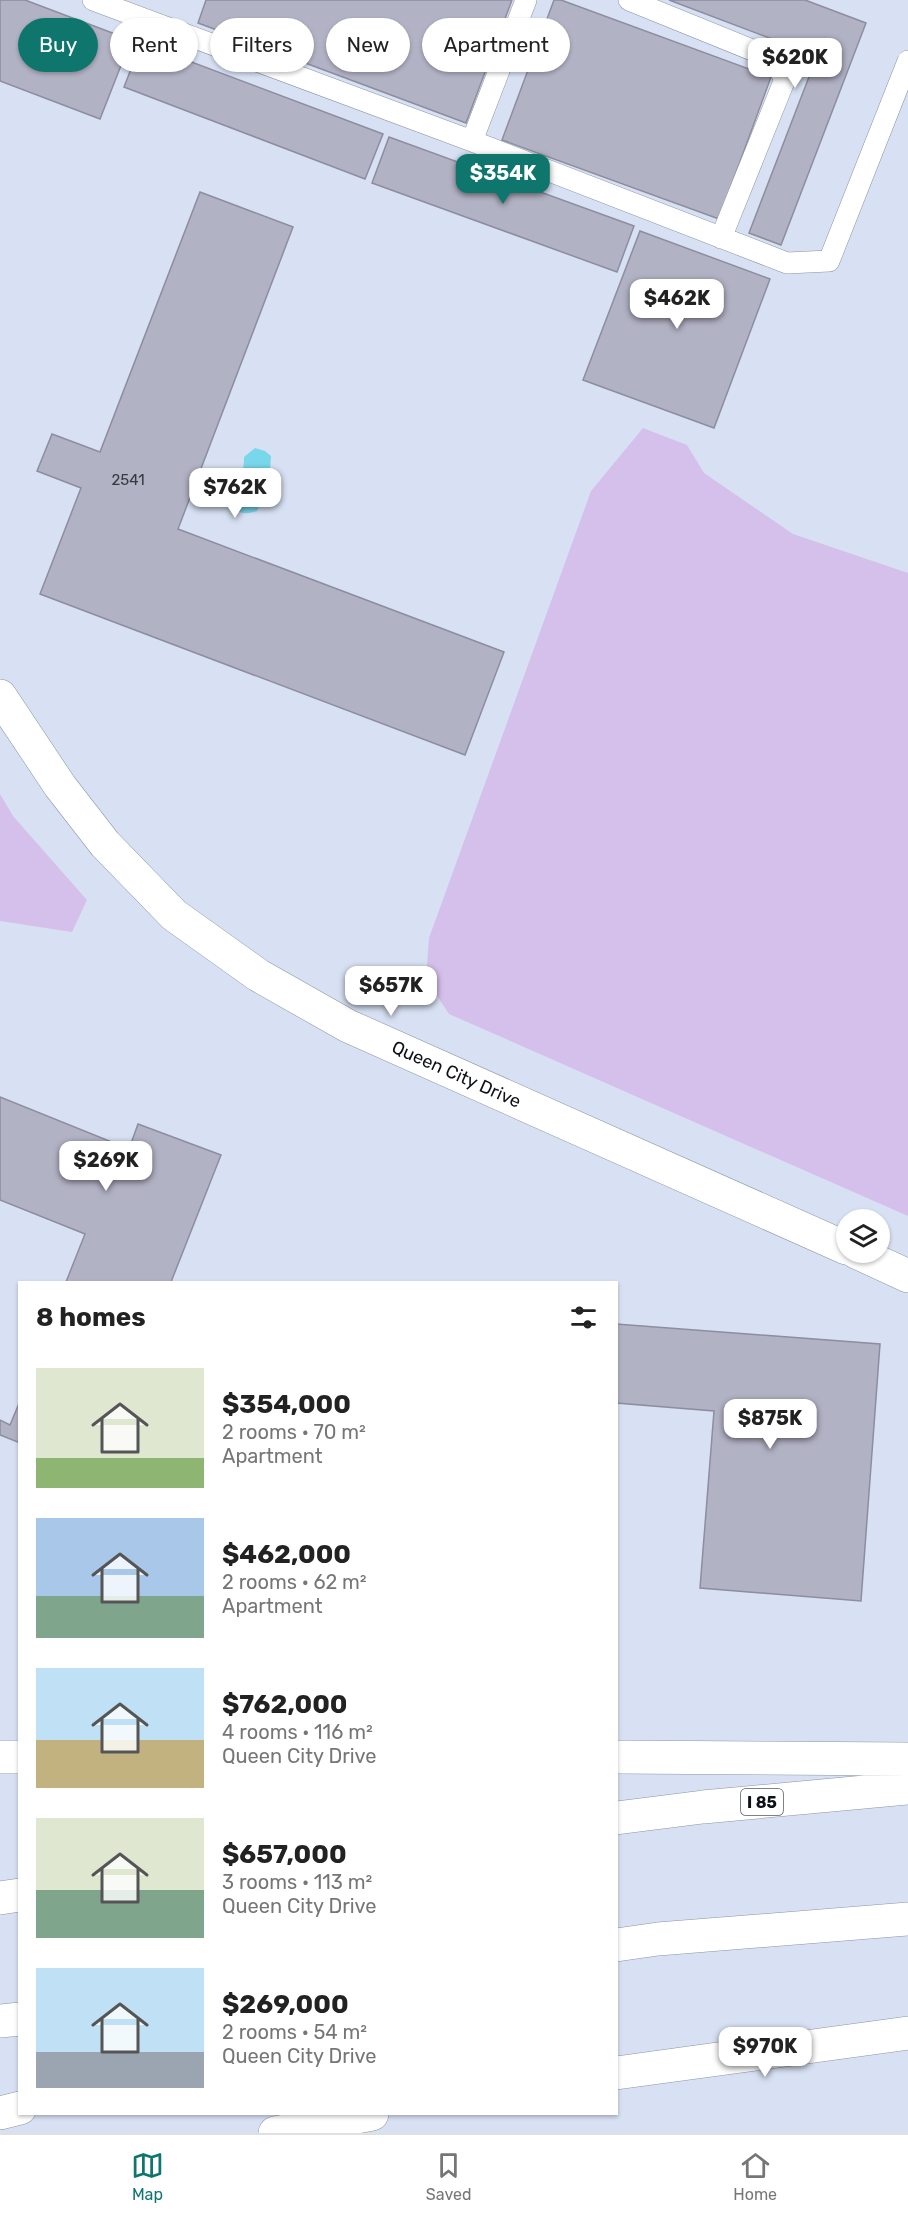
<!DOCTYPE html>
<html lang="en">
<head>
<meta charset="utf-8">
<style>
	body { margin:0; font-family:Rubik,sans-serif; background:#f6f6f6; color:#222; height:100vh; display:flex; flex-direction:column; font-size:22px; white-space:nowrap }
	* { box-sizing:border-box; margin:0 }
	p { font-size:20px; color:#767676 }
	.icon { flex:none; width:33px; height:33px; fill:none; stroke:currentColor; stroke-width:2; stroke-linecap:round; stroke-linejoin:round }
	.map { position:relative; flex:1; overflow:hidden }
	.details { position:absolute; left:18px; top:1281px; width:600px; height:834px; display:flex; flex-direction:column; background:#fff; border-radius:0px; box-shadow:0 2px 4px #0004 }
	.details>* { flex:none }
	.top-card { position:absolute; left:18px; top:18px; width:600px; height:54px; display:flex; gap:12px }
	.tools { position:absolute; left:836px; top:1209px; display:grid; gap:12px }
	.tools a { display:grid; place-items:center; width:54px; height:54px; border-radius:50%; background:#fff; box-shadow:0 2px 4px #0004; font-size:30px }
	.price { position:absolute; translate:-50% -51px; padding:0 14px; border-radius:12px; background:#fff; color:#222; font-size:20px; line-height:39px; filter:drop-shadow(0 2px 3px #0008) }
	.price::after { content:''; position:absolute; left:50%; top:36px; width:18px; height:14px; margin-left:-9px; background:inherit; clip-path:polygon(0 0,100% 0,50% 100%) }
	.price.active { background:#0f766e; color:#fff }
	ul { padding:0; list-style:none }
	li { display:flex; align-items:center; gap:18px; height:150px; padding:0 18px }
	li span { display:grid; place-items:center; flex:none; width:168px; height:120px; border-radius:0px; color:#555 }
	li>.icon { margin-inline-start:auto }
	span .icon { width:72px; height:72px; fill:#fffc; stroke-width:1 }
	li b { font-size:26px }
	h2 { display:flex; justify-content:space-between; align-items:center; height:72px; padding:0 18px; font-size:26px }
	.chip { padding:0 21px; border-radius:27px; background:#fff; box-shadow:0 2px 4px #0004; font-size:21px; line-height:54px }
	.chip.active { background:#0f766e; color:#fff }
	.menu { display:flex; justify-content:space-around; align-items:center; height:84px; border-top:2px solid #e0e0e0; background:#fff; font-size:16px; color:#767676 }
	.menu a { display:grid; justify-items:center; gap:3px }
	.menu .active { color:#0f766e }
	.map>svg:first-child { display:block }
	.green { fill:#d5c0eb }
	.water { fill:#79d7ec }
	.building { fill:#b2b2c5; stroke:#8d8d9f; stroke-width:1.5 }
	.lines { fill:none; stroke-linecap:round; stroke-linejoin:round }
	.lane-casing { stroke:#8b95a5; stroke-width:22 }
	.secondary-casing { stroke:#8b95a5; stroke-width:34 }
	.highway-casing { stroke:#8b95a5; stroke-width:34 }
	.lane { stroke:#fff; stroke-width:21 }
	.secondary { stroke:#fff; stroke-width:33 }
	.highway { stroke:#fff; stroke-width:33 }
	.labels { text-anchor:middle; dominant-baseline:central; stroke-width:4.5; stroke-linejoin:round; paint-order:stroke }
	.number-label { font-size:15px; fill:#373942 }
	.shield { fill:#fff; stroke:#56585d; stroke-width:1.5 }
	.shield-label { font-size:16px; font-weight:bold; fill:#0e1117 }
	.street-label { font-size:18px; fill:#0e1117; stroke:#fff }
</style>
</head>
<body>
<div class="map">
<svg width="908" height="2133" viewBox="0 0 908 2133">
	<rect width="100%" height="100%" fill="#d7e1f3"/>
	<path class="green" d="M 643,428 L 687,445 L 704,473 L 793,534 L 908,573 L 908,1216 L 449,1014 L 426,979 L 429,938 L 591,491 Z
		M 0,794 L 13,816 L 87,900 L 72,932 L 0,921 Z"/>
	<path class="water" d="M 255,448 L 265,451 L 271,456 L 269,485 L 257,511 C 249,514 242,514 234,510 C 213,497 235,482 242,471 C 244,467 244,462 244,457 Z"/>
	<path class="building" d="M 0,0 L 25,0 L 131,40 L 100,119 L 0,81 Z
		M 206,0 L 512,0 L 466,123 L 198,23 Z
		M 554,0 L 561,0 L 771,77 L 719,219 L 502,140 Z
		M 669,0 L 805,0 L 866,23 L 781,245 L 749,233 L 817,56 Z
		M 141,43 L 383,134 L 365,179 L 124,87 Z
		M 389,137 L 634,226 L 617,272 L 372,183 Z
		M 200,192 L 293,227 L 178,529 L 504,652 L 465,755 L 40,594 L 81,488 L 37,471 L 52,434 L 100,452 Z
		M 640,231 L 770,279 L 714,428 L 583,380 Z
		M 0,1097 L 129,1149 L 138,1124 L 221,1155 L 171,1282 L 66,1282 L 85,1234 L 0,1200 Z
		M 616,1324 L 880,1344 L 861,1601 L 700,1588 L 714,1411 L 616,1403 Z
		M 20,1401 L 20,1443 L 0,1435 L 0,1420 L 10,1425 Z"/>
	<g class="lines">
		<g class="lane-casing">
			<path id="lane" d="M 93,0 L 472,141 L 787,263 L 829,261 L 908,61
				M 629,0 L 772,58 L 785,79 L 721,238
				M 472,141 L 526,0"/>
		</g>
		<g class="secondary-casing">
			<g id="secondary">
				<path id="s1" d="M 0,696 L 60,786 L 105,844 L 174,915 L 258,975 L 348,1026 L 846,1248"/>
				<path d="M 856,1252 L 908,1276"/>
				<path d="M 616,2073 L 908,2033"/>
				<path d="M 275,2133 L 372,2114"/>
			</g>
		</g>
		<g class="highway-casing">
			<path id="highway" d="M 0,1757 L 20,1757
				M 616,1757 L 908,1759
				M 616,1818 L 703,1807 L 908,1788
				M 0,1898 L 20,1895
				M 616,1945 L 658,1939 L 908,1919
				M 0,2021 L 20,2019
				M 0,2113 L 20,2108"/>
		</g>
		<use href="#lane" class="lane"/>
		<use href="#secondary" class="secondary"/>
		<use href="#highway" class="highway"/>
	</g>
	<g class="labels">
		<g class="number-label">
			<text x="128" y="480">2541</text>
		</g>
		<rect class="shield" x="741" y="1789" width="42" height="26" rx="4.5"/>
		<g class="shield-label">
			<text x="762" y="1802">I 85</text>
		</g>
		<g class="street-label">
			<text stroke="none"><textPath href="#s1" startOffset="606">Queen City Drive</textPath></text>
		</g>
	</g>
</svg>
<div class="tools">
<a><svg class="icon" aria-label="layers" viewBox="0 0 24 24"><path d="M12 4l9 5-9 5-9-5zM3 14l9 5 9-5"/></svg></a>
</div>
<b class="price" style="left:795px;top:89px">$620K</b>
<b class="price active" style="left:503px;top:205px">$354K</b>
<b class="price" style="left:677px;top:330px">$462K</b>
<b class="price" style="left:235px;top:519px">$762K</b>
<b class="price" style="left:391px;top:1017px">$657K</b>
<b class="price" style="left:106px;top:1192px">$269K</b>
<b class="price" style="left:770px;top:1450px">$875K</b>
<b class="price" style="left:765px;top:2078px">$970K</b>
<div class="top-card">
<a class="chip active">Buy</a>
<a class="chip">Rent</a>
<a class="chip">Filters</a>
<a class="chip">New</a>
<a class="chip">Apartment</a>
</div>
<section class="details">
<h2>8 homes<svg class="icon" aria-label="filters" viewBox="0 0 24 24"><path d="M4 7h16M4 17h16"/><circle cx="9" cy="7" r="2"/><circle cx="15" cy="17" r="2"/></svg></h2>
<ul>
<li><span style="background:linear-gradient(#dfe7d0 75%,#8fb573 0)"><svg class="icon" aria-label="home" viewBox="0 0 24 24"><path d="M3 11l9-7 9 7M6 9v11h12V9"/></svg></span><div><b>$354,000</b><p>2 rooms · 70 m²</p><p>Apartment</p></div></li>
<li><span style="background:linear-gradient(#a9c7e8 65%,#7fa58c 0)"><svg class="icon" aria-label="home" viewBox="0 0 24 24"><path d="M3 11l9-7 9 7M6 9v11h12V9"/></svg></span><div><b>$462,000</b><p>2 rooms · 62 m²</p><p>Apartment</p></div></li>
<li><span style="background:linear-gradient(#bfe0f5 60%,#c2b280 0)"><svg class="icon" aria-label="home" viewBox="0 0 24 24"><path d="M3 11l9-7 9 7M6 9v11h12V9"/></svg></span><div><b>$762,000</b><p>4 rooms · 116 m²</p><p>Queen City Drive</p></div></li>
<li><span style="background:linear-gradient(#dfe7d0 60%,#7fa58c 0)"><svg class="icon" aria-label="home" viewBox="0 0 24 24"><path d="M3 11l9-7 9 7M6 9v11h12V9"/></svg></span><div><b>$657,000</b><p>3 rooms · 113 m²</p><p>Queen City Drive</p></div></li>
<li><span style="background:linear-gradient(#bfe0f5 70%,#9aa5b1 0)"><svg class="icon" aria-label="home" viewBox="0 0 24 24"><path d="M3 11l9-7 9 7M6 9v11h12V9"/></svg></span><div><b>$269,000</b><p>2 rooms · 54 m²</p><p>Queen City Drive</p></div></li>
</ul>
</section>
</div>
<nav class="menu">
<a class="active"><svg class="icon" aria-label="map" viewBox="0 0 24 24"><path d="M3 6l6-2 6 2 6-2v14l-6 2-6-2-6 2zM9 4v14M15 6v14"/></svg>Map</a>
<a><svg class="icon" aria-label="saved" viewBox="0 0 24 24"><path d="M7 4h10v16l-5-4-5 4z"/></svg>Saved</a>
<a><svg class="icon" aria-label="home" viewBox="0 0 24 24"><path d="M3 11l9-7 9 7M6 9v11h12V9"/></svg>Home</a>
</nav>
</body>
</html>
